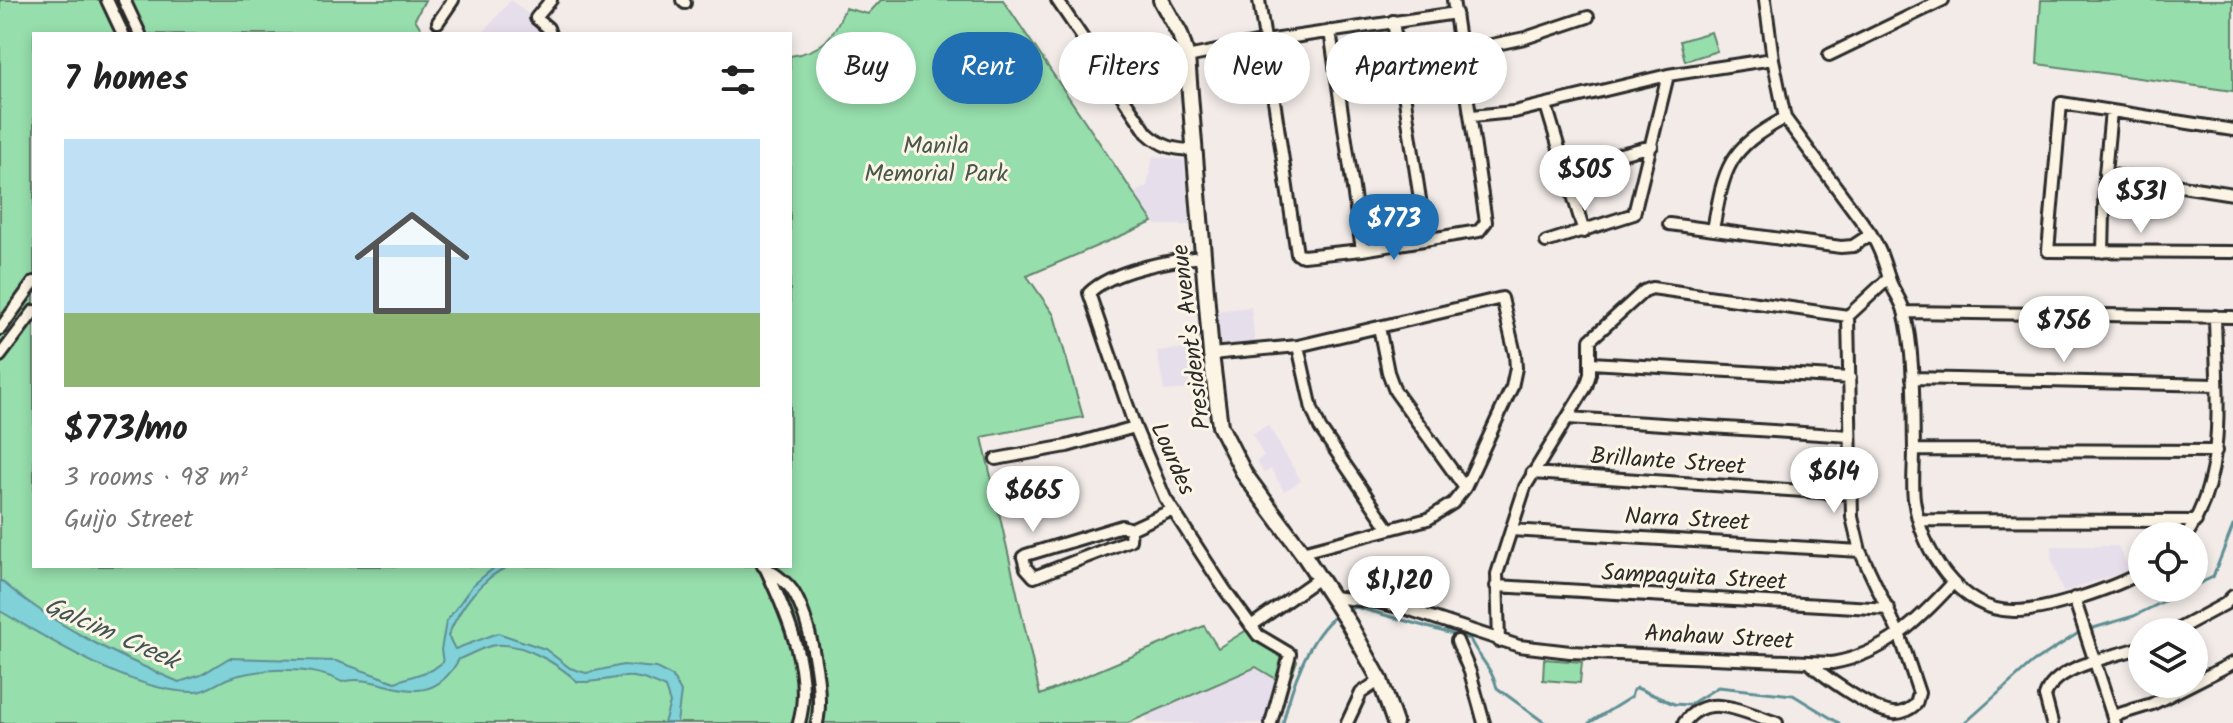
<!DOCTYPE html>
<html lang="en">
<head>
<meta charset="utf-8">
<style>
	body { margin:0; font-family:Kalam,sans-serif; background:#f2f2f2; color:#222; height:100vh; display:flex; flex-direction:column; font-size:30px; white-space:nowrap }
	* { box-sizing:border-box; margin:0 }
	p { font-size:26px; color:#767676 }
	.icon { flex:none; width:44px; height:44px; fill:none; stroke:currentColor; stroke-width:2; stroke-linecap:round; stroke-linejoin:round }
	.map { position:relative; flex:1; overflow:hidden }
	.details { position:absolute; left:32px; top:32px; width:760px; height:536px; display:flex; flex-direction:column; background:#fff; border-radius:0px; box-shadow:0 4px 12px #0003 }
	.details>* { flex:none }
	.top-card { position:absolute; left:816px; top:32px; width:760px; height:72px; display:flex; gap:16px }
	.tools { position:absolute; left:2128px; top:522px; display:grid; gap:16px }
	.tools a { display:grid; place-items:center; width:80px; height:80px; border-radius:50%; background:#fff; box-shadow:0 4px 12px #0003; font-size:40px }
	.price { position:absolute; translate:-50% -68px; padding:0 18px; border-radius:28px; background:#fff; color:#222; font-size:26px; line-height:52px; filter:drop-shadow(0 2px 4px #0008) }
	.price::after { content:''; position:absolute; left:50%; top:48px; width:24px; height:18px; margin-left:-12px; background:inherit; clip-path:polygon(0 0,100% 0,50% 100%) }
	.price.current { background:#1f6fb2; color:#fff }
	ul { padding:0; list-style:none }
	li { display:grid; align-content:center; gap:16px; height:424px; padding:0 32px }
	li+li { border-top:2px solid #e0e0e0 }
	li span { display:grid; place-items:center; height:248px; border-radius:0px; color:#555 }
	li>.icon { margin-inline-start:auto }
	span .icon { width:144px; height:144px; fill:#fffc; stroke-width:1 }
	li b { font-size:34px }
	h2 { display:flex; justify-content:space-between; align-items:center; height:96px; padding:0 32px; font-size:34px }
	.pill { padding:0 28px; border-radius:36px; background:#fff; box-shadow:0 4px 12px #0003; font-size:28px; line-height:72px }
	.pill.current { background:#1f6fb2; color:#fff }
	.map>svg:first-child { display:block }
	.built { fill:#e7deeb }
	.green { fill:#96deac; stroke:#60846c; stroke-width:2 }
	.water { fill:#80d1d8; stroke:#5e8f93; stroke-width:2 }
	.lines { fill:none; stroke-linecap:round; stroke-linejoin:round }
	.stream { stroke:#5e8f93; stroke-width:3 }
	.street-casing { stroke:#2b2b2b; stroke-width:16 }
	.secondary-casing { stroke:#2b2b2b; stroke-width:20 }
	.street { stroke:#fcf5e5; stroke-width:10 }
	.secondary { stroke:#fcf5e5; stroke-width:14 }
	.labels { text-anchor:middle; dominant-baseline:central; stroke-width:6; stroke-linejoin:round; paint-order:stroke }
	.park-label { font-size:24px; fill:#46584b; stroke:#fcf5e5 }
	.street-label { font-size:24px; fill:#2b2b2b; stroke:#fcf5e5 }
	.water-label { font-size:26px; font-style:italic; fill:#405456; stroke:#fcf5e5 }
</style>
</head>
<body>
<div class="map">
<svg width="2233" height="723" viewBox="0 0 2233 723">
	<rect width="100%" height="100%" fill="#f2ebe8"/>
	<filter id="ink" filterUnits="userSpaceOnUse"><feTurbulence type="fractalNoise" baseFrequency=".0125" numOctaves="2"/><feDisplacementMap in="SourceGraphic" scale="16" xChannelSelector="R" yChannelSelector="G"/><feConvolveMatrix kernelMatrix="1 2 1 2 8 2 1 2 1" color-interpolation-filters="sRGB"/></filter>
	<g filter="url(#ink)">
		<path class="built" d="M 511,0 L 547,30 L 544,34 L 482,34 Z
			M 1153,156 L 1184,160 L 1190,225 L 1158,225 L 1153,222 L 1135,193 L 1147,186 Z
			M 1251,307 L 1255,342 L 1217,346 L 1214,311 Z
			M 1203,347 L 1206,388 L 1164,391 L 1157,351 Z
			M 1268,425 L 1301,481 L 1284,491 L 1271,469 L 1264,473 L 1257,461 L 1264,456 L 1252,434 Z
			M 2052,546 L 2118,546 L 2130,570 L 2063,592 L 2051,558 Z
			M 1256,667 L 1288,686 L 1277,723 L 1149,723 L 1145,716 Z"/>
		<path class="green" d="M 0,0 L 425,0 L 415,19 L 424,34 L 34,34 L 34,566 L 790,566 L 790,56 C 823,51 833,38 845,8 L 868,14 L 881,0 L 1003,0 L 1153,222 L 1027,276 L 1054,315 L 1083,417 L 982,437 L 1040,695 L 1204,626 L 1218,648 L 1247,630 L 1297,661 L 1288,686 L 1256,667 L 1128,723 L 0,723 Z
			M 2041,0 L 2233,0 L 2233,91 L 2037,64 Z
			M 1711,32 L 1717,51 L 1685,61 L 1680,41 Z
			M 1544,659 L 1582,662 L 1580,683 L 1543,680 Z"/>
		<path class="water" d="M 510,566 C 481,577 459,609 448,636 L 455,649 L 498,633 L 545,649 L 570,668 L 586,673 L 623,665 L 656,668 L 672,676 L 681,692 L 677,723 L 664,723 L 670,703 L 665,688 C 624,666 617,683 578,682 C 558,664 524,643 496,645 C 484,646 470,655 459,659 C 426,720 381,670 342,682 C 312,665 262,668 229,678 C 218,682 207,692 195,692 C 134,693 52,641 0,611 L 0,580 C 55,626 113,654 179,682 L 201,675 L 229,658 L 336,661 L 395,682 L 432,670 L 443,662 L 441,650 L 446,622 L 473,585 L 495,567 Z"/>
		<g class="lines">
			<path class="stream" d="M 2194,586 L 2213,577 L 2233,526
				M 1344,610 L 1356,607 L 1470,639 C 1478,657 1492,668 1497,688 L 1545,723
				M 2090,629 L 2134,616 L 2191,588
				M 1283,723 C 1291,688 1308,636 1338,614
				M 1589,723 L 1631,697 L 1633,690 L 1637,688 L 1674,704 L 1689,705 L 1718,687 L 1793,695 L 1839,723
				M 1965,723 L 2032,663 L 2080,632"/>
			<g class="street-casing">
				<path id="street" d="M 107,0 L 123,34
					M 124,0 L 140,34
					M 682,0 L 685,3
					M 1057,0 L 1147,133 C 1162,147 1175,150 1196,150
					M 1259,0 L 1297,254 L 1303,256 L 1362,250 L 1479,231 L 1486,222 L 1453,0
					M 1765,0 L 1773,59 L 1785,118 L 1871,234 C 1881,251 1883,260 1889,278 C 1892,290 1901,299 1904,311 C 1915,354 1913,407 1914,450 C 1914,466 1912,483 1914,499 C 1920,549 1959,612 2015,611 C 2047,611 2114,588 2142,572
					M 1393,21 L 1426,239
					M 438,22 L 453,0
					M 1330,31 L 1362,250
					M 550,34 L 548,28 L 536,18 L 551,0
					M 1463,51 L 1525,38 L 1588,17
					M 1829,55 L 1943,0
					M 1187,57 L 1266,41 L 1456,13
					M 1546,105 L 1584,232
					M 1514,112 L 1668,75 L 1773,59
					M 1472,116 L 1513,112
					M 2233,130 L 2061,103 L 2048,251 L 2233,252
					M 1565,168 L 1652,146
					M 2105,174 L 2233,194
					M 1669,224 L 1841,247 L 1853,246 L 1871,234
					M 1713,230 C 1724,168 1727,149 1785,118
					M 1546,242 L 1634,214 L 1668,75
					M 2103,252 L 2105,174 L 2111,111
					M 1203,257 C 1171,260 1112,270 1089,293 L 1135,427 L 1165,498 L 1225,590 L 1258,635 L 1290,654 L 1271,723
					M 1904,312 L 2233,317
					M 1379,327 L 1388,372 L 1395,391 L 1465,488
					M 0,329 L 34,282
					M 1298,346 L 1312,409 L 1320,428 L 1389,529
					M 1211,354 L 1298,346 L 1502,298 L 1515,354 L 1516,368 L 1512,387 L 1465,488 L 1453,503 L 1428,519 L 1302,552
					M 0,356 L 34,311
					M 1591,363 L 1850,378
					M 1912,378 L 2216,385
					M 1568,418 L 1850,436
					M 1914,450 L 2216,451
					M 996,459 L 1067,446 L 1135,427
					M 1532,473 L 1850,494
					M 1919,520 L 2196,521
					M 1131,529 L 1130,540 L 1034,577 L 1026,568 L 1023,557 L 1026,555 L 1122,526 L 1131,529 L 1172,510
					M 1511,530 L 1860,551
					M 2186,536 C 2229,472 2216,390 2215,316
					M 763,566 C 773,573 785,580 792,590 C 810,617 824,691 817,723
					M 766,569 C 787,614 813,673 799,723
					M 1496,586 L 1889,609
					M 1332,597 L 1377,602 L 1407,609 L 1519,646 L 1570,652 L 1832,663 C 1885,654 1918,621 1953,583
					M 2074,598 L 2115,723
					M 1251,626 L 1319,578
					M 2173,632 L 2225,604 L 2233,596
					M 1457,641 L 1470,672 L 1484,723
					M 1499,641 L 1497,574 L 1525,487 L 1586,387 L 1590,374 L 1590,340 L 1644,291 L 1652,288 L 1848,316 L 1889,278
					M 1810,663 C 1824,677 1873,711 1893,713 C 1902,714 1909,710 1916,704 L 1919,693 L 1900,636 L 1860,551 L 1852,517 L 1848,316
					M 2113,716 L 2152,704 L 2233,663
					M 1347,723 L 1361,693 L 1380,680
					M 1684,723 C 1708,690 1745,713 1777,723
					M 2052,723 L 2045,696 C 2055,665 2114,657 2142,647"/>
			</g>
			<g class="secondary-casing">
				<path id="secondary" d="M 1161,0 L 1180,34 L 1187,57 L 1211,354 L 1220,426 L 1245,475 L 1302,552 L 1349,624 L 1380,680 L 1395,723"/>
			</g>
			<use href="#street" class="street"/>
			<use href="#secondary" class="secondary"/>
		</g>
	</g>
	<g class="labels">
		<g class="park-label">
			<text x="936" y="146">Manila<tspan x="936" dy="28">Memorial Park</tspan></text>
		</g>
		<g class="street-label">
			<text transform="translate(1192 337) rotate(-97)">President's Avenue</text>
			<text transform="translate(1172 459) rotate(66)">Lourdes</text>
			<text transform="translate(1668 462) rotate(4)">Brillante Street</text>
			<text transform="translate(1687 520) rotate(3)">Narra Street</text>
			<text transform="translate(1694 578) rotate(3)">Sampaguita Street</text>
			<text transform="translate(1719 638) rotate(3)">Anahaw Street</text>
		</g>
		<g class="water-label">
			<text transform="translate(111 634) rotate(24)">Galcim Creek</text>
		</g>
	</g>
</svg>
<div class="tools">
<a><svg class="icon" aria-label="locate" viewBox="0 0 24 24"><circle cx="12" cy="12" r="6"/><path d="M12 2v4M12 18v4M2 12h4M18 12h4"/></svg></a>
<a><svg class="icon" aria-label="layers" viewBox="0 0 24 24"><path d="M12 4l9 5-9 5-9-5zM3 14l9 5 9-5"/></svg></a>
</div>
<b class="price" style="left:1585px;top:213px">$505</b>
<b class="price" style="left:2141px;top:235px">$531</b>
<b class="price current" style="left:1394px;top:262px">$773</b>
<b class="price" style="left:2064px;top:364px">$756</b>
<b class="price" style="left:1834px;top:515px">$614</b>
<b class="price" style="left:1033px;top:534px">$665</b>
<b class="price" style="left:1399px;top:624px">$1,120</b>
<div class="top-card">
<a class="pill">Buy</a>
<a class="pill current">Rent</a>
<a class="pill">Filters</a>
<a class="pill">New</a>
<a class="pill">Apartment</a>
</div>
<section class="details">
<h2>7 homes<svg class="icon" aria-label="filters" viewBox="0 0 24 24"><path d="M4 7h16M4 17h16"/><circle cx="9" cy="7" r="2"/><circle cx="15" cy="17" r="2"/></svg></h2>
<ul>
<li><span style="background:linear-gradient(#bfe0f5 70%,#8fb573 0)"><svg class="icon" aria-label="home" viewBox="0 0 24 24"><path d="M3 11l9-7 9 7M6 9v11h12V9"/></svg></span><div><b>$773/mo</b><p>3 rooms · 98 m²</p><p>Guijo Street</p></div></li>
</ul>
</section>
</div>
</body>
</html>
